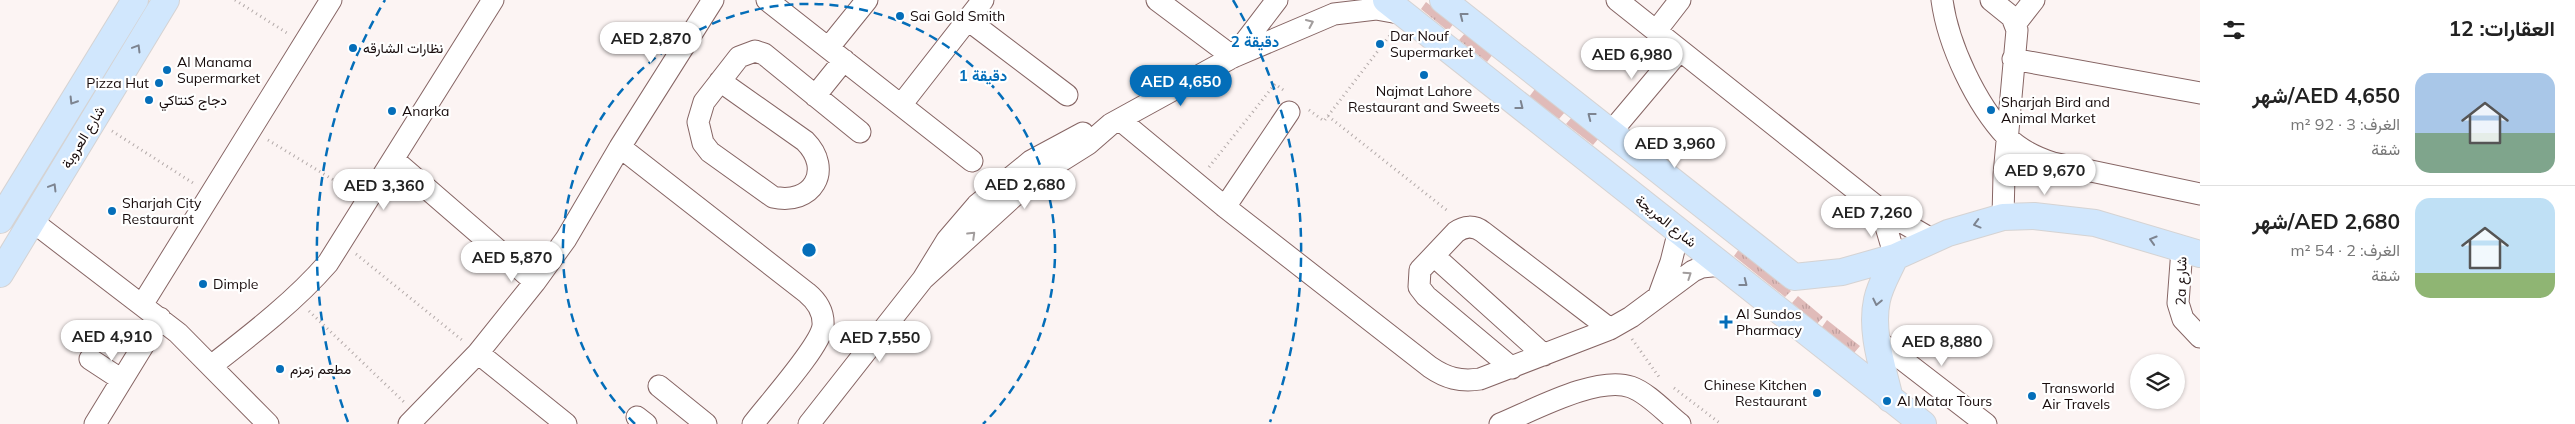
<!DOCTYPE html>
<html lang="ar">
<head>
<meta charset="utf-8">
<style>
	body { margin:0; font-family:Mulish,Vazirmatn,sans-serif; background:#f6f6f6; color:#222; direction:rtl; height:100vh; display:flex; flex-direction:column; font-size:19px; white-space:nowrap }
	* { box-sizing:border-box; margin:0 }
	p { font-size:16px; color:#767676 }
	.icon { flex:none; width:28px; height:28px; fill:none; stroke:currentColor; stroke-width:2; stroke-linecap:round; stroke-linejoin:round }
	.map { position:relative; flex:1; overflow:hidden; direction:ltr }
	.side { display:flex; flex-direction:column; background:#fff; width:375px }
	.side>* { flex:none }
	.tools { position:absolute; left:2130px; top:354px; display:grid; gap:10px }
	.tools a { display:grid; place-items:center; width:55px; height:55px; border-radius:50%; background:#fff; box-shadow:0 1px 4px #0004; font-size:25px }
	.price { position:absolute; translate:-50% -42px; padding:0 11px; border-radius:18px; background:#fff; color:#222; font-size:16px; line-height:32px; filter:drop-shadow(0 1px 2px #0008) }
	.price::after { content:''; position:absolute; left:50%; top:30px; width:15px; height:11px; margin-left:-8px; background:inherit; clip-path:polygon(0 0,100% 0,50% 100%) }
	.price.selected { background:#046eb9; color:#fff }
	ul { padding:0; list-style:none }
	li { display:flex; align-items:center; gap:15px; height:125px; padding:0 20px }
	li+li { border-top:1px solid #e0e0e0 }
	li span { display:grid; place-items:center; flex:none; width:140px; height:100px; border-radius:15px; color:#555 }
	li>.icon { margin-inline-start:auto }
	span .icon { width:60px; height:60px; fill:#fffc; stroke-width:1 }
	li b { font-size:21px }
	h2 { display:flex; justify-content:space-between; align-items:center; height:60px; padding:0 20px; font-size:21px }
	main { display:flex; flex:1; min-height:0 }
	.map>svg:first-child { display:block }
	.grass { fill:url(#grass-tufts) }
	.lines { fill:none; stroke-linecap:round; stroke-linejoin:round }
	.minor-casing { stroke:#866564; stroke-width:23 }
	.major-casing { stroke:#d5d3d3; stroke-width:28 }
	.path { stroke:#b3aaa9; stroke-width:3; stroke-dasharray:1 4; stroke-linecap:butt }
	.minor { stroke:#fff; stroke-width:21 }
	.major { stroke:#d1e7fd; stroke-width:26 }
	.oneway { stroke:#7d8490 }
	.oneway2 { stroke:#a29d9d }
	.ring { fill:none; stroke:#046eb9; stroke-width:2.5; stroke-dasharray:9 6 }
	.poi-dot { fill:#046eb9; stroke:#fff; stroke-width:2 }
	.labels { text-anchor:middle; dominant-baseline:central; stroke-width:4.5; stroke-linejoin:round; paint-order:stroke }
	.poi-label { font-size:14px; fill:#170b0b; stroke:#fff; text-anchor:start }
	.street-label { font-size:14px; fill:#170b0b; stroke:#fff }
	.centre { fill:#046eb9; stroke:#fff; stroke-width:2.5 }
	.ring-label { font-size:15px; text-anchor:middle; font-weight:bold; fill:#046eb9; stroke:#fff; stroke-width:4.5; stroke-linejoin:round; paint-order:stroke }
</style>
</head>
<body>
<main>
<section class="side">
<h2>العقارات: 12<svg class="icon" aria-label="filters" viewBox="0 0 24 24"><path d="M4 7h16M4 17h16"/><circle cx="9" cy="7" r="2"/><circle cx="15" cy="17" r="2"/></svg></h2>
<ul>
<li><span style="background:linear-gradient(#a9c7e8 60%,#7fa58c 0)"><svg class="icon" aria-label="home" viewBox="0 0 24 24"><path d="M3 11l9-7 9 7M6 9v11h12V9"/></svg></span><div><b>AED 4,650/شهر</b><p>الغرف: 3 · 92 m²</p><p>شقة</p></div></li>
<li><span style="background:linear-gradient(#bfe0f5 75%,#8fb573 0)"><svg class="icon" aria-label="home" viewBox="0 0 24 24"><path d="M3 11l9-7 9 7M6 9v11h12V9"/></svg></span><div><b>AED 2,680/شهر</b><p>الغرف: 2 · 54 m²</p><p>شقة</p></div></li>
</ul>
</section>
<div class="map">
<svg width="2200" height="424" viewBox="0 0 2200 424">
	<defs>
		<pattern id="grass-tufts" width="24" height="20" patternUnits="userSpaceOnUse" patternTransform="scale(1.25)"><rect width="24" height="20" fill="#e0bbb9"/><path d="M3 7l-1-3M5 7V3M7 7l1-3M15 17l-1-3M17 17v-4M19 17l1-3" fill="none" stroke="#bf9f9e"/></pattern>
	</defs>
	<rect width="100%" height="100%" fill="#fcf4f3"/>
	<path class="grass" d="M 1426,2 L 1454,23 L 1448,31 L 1421,9 Z
		M 1466,32 L 1493,54 L 1487,62 L 1459,40 Z
		M 1535,89 L 1565,112 L 1559,119 L 1529,97 Z
		M 1572,117 L 1599,138 L 1593,145 L 1566,124 Z
		M 1739,249 L 1791,291 L 1785,297 L 1734,256 Z
		M 1798,296 L 1823,317 L 1817,324 L 1792,303 Z
		M 1827,320 L 1860,346 L 1854,353 L 1822,327 Z"/>
	<g class="lines">
		<g class="minor-casing">
			<path id="minor" d="M 767,0 L 972,161
				M 1157,0 L 1233,57
				M 1617,0 L 1881,210 L 1933,240
				M 1942,0 C 1948,45 1976,104 2007,137 C 2019,149 2037,158 2053,163 L 2200,194
				M 1991,0 L 2012,17 L 2017,30 L 2004,175 L 2003,217
				M 968,20 L 1067,95
				M 2016,23 L 2034,0
				M 1656,31 L 1680,0
				M 829,47 L 867,0
				M 1235,55 L 1277,0
				M 2013,59 L 2200,93
				M 720,81 L 805,141 C 834,170 812,206 773,197 L 710,152 L 703,143 L 698,122 L 704,102 L 739,57 L 755,51 L 764,54 L 860,132
				M 815,96 L 844,60
				M 901,105 L 983,0
				M 1120,120 L 1225,207 L 1430,367 C 1446,378 1460,382 1480,379 L 1610,329 L 1631,317 L 1693,271 L 1702,267 L 1721,265
				M 1611,132 L 1680,50
				M 620,147 L 807,293 C 818,302 824,312 823,326 C 820,347 768,404 753,424
				M 394,160 L 535,282
				M 1225,207 L 1289,112
				M 1881,210 L 1895,257
				M 32,221 L 178,333 L 268,424
				M 2182,249 L 2178,303 L 2183,319 L 2200,337
				M 1434,256 L 1544,355
				M 923,279 L 1013,197 L 1053,166 L 1088,144 L 1111,124 L 1233,57 L 1334,14 L 1376,9 L 1404,14
				M 1659,295 L 1671,262 L 1679,230
				M 142,305 L 331,0
				M 1877,340 L 1986,424
				M 478,353 L 566,424
				M 90,359 L 122,380
				M 211,366 C 252,334 294,302 328,263 L 493,0
				M 1512,368 L 1426,296 L 1419,287 L 1420,270 L 1456,232 C 1464,226 1474,225 1483,232 L 1610,329
				M 659,386 L 706,424
				M 637,417 L 646,424
				M 95,424 L 160,318
				M 409,424 L 478,353 L 535,282 L 566,239 L 620,147 L 713,0
				M 809,424 L 923,279 L 947,240 L 977,205 L 1031,161 L 1083,133
				M 1500,424 C 1532,411 1597,375 1631,387 C 1648,393 1665,412 1680,424"/>
		</g>
		<g class="major-casing">
			<path id="major" d="M 1386,0 L 1923,424
				M 1443,0 L 1794,277 L 1842,272 L 1895,257 L 1948,233 L 2003,217 L 2034,216 L 2095,223 L 2200,254
				M 0,220 L 135,0
				M 0,274 L 166,0
				M 1890,399 C 1883,368 1870,332 1877,300 C 1880,285 1889,271 1895,257"/>
		</g>
		<path class="path" d="M 235,0 L 287,33
			M 1309,110 L 1324,121 L 1391,34
			M 1328,116 L 1449,212
			M 112,131 L 193,183
			M 268,140 L 350,190
			M 1209,167 L 1275,84 L 1286,92
			M 356,254 L 462,340
			M 309,311 L 404,402
			M 841,330 L 852,339
			M 1632,339 L 1659,377
			M 1674,388 L 1721,424"/>
		<use href="#minor" class="minor"/>
		<use href="#major" class="major"/>
	</g>
	<defs><path id="oneway-chevron" d="M-2-3.5L2.5 0L-2 3.5" fill="none" stroke-width="1.6" stroke-linecap="round" stroke-linejoin="round" transform="scale(1.25)"/></defs>
	<g class="oneway">
		<use href="#oneway-chevron" transform="translate(1463 16) rotate(-142)"/>
		<use href="#oneway-chevron" transform="translate(137 48) rotate(-59)"/>
		<use href="#oneway-chevron" transform="translate(73 101) rotate(122)"/>
		<use href="#oneway-chevron" transform="translate(1520 106) rotate(38)"/>
		<use href="#oneway-chevron" transform="translate(1591 116) rotate(-142)"/>
		<use href="#oneway-chevron" transform="translate(53 187) rotate(-59)"/>
		<use href="#oneway-chevron" transform="translate(1977 224) rotate(165)"/>
		<use href="#oneway-chevron" transform="translate(2153 240) rotate(-163)"/>
		<use href="#oneway-chevron" transform="translate(1744 283) rotate(38)"/>
		<use href="#oneway-chevron" transform="translate(1877 302) rotate(102)"/>
	</g>
	<g class="oneway2">
		<use href="#oneway-chevron" transform="translate(1310 23) rotate(-24)"/>
		<use href="#oneway-chevron" transform="translate(972 235) rotate(-44)"/>
		<use href="#oneway-chevron" transform="translate(1688 275) rotate(-34)"/>
	</g>
	<g class="ring">
		<path d="M635 424A246 246 0 1 1 983 424"/>
		<path d="M348 422A492 492 0 0 1 385 0M1233 0A492 492 0 0 1 1270 422"/>
	</g>
	<g class="poi-dot">
		<circle cx="900" cy="16" r="5"/>
		<circle cx="1380" cy="44" r="5"/>
		<circle cx="353" cy="48" r="5"/>
		<circle cx="167" cy="70" r="5"/>
		<circle cx="1424" cy="75" r="5"/>
		<circle cx="159" cy="83" r="5"/>
		<circle cx="149" cy="100" r="5"/>
		<circle cx="1991" cy="110" r="5"/>
		<circle cx="392" cy="111" r="5"/>
		<circle cx="112" cy="211" r="5"/>
		<circle cx="203" cy="284" r="5"/>
		<path d="M1723.5 314.5h5v5h5v5h-5v5h-5v-5h-5v-5h5z"/>
		<circle cx="280" cy="369" r="5"/>
		<circle cx="1817" cy="393" r="5"/>
		<circle cx="2032" cy="396" r="5"/>
		<circle cx="1887" cy="401" r="5"/>
	</g>
	<g class="labels">
		<g class="poi-label">
			<text x="910" y="16">Sai Gold Smith</text>
			<text x="1390" y="36">Dar Nouf<tspan x="1390" dy="16">Supermarket</tspan></text>
			<text x="363" y="48">نظارات الشارقه</text>
			<text x="177" y="62">Al Manama<tspan x="177" dy="16">Supermarket</tspan></text>
			<text x="149" y="83" text-anchor="end">Pizza Hut</text>
			<text x="1424" y="91" text-anchor="middle">Najmat Lahore<tspan x="1424" dy="16">Restaurant and Sweets</tspan></text>
			<text x="159" y="100">دجاج كنتاكي</text>
			<text x="2001" y="102">Sharjah Bird and<tspan x="2001" dy="16">Animal Market</tspan></text>
			<text x="402" y="111">Anarka</text>
			<text x="122" y="203">Sharjah City<tspan x="122" dy="16">Restaurant</tspan></text>
			<text x="213" y="284">Dimple</text>
			<text x="1736" y="314">Al Sundos<tspan x="1736" dy="16">Pharmacy</tspan></text>
			<text x="290" y="369">مطعم زمزم</text>
			<text x="1807" y="385" text-anchor="end">Chinese Kitchen<tspan x="1807" dy="16">Restaurant</tspan></text>
			<text x="2042" y="388">Transworld<tspan x="2042" dy="16">Air Travels</tspan></text>
			<text x="1897" y="401">Al Matar Tours</text>
		</g>
		<g class="street-label">
			<text transform="translate(83 137) rotate(-59)">شارع العروبة</text>
			<text transform="translate(1666 221) rotate(39)">شارع المريجة</text>
			<text transform="translate(2181 281) rotate(-89)">2a شارع</text>
		</g>
	</g>
	<circle cx="809" cy="250" r="8" class="centre"/>
	<g class="ring-label">
		<text x="1255" y="47">2 دقيقة</text>
		<text x="983" y="81">1 دقيقة</text>
	</g>
</svg>
<div class="tools">
<a><svg class="icon" aria-label="layers" viewBox="0 0 24 24"><path d="M12 4l9 5-9 5-9-5zM3 14l9 5 9-5"/></svg></a>
</div>
<b class="price" style="left:651px;top:64px">AED 2,870</b>
<b class="price" style="left:1632px;top:80px">AED 6,980</b>
<b class="price selected" style="left:1181px;top:107px">AED 4,650</b>
<b class="price" style="left:1675px;top:169px">AED 3,960</b>
<b class="price" style="left:2045px;top:196px">AED 9,670</b>
<b class="price" style="left:1025px;top:210px">AED 2,680</b>
<b class="price" style="left:384px;top:211px">AED 3,360</b>
<b class="price" style="left:1872px;top:238px">AED 7,260</b>
<b class="price" style="left:512px;top:283px">AED 5,870</b>
<b class="price" style="left:112px;top:362px">AED 4,910</b>
<b class="price" style="left:880px;top:363px">AED 7,550</b>
<b class="price" style="left:1942px;top:367px">AED 8,880</b>
</div>
</main>
</body>
</html>
